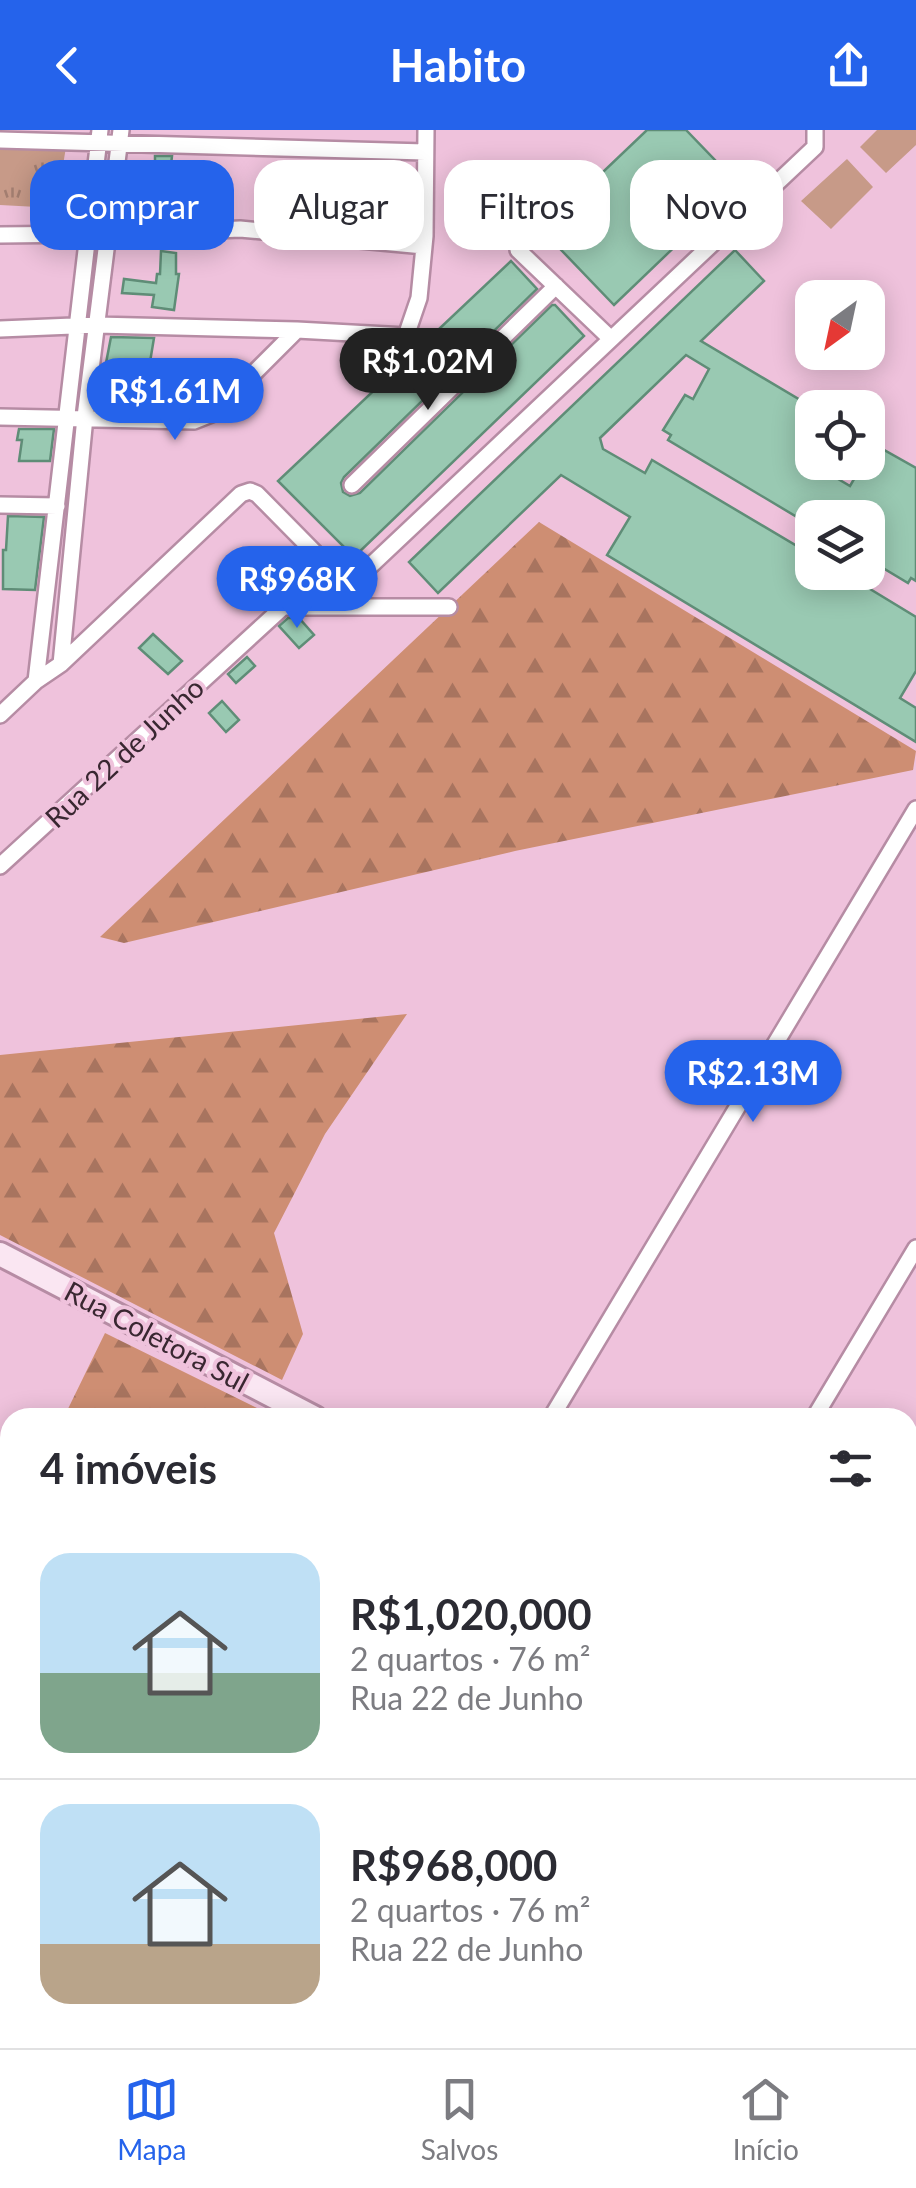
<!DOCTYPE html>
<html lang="pt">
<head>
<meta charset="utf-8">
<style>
	body { margin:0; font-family:Lato,sans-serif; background:#f7f7f7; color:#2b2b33; height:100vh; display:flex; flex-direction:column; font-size:38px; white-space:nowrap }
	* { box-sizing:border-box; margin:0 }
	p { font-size:32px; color:#7c7c81 }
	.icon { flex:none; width:55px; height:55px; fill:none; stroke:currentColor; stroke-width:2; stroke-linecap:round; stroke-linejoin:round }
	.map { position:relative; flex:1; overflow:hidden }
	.side { position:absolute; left:0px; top:1278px; width:918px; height:642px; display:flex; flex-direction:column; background:#fff; border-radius:30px 30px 0 0; box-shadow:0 5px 25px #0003 }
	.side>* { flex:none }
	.hud { position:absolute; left:30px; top:30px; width:858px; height:90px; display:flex; gap:20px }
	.needle { width:65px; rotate:213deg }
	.buttons { position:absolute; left:795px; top:150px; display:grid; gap:20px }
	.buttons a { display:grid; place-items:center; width:90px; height:90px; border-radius:20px; background:#fff; box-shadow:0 5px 25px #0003; font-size:50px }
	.price { position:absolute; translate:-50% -85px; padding:0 22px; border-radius:35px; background:#2563eb; color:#fff; font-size:32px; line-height:65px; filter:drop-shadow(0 2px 5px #0008) }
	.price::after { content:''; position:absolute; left:50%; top:60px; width:30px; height:22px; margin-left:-15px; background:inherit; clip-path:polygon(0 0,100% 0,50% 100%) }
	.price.current { background:#222; color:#fff }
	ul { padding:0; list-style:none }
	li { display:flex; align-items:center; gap:30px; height:250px; padding:0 40px }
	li+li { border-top:2px solid #e1e1e2 }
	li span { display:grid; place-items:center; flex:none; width:280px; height:200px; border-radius:30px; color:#555 }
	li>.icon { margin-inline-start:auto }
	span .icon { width:120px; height:120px; fill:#fffc; stroke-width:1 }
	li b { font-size:42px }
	h2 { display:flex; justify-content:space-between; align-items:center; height:120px; padding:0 40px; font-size:42px }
	.pill { padding:0 35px; border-radius:30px; background:#fff; box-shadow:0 5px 25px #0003; font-size:35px; line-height:90px }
	.pill.current { background:#2563eb; color:#fff }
	header { display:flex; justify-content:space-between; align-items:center; height:130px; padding:0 40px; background:#2563eb; color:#fff; font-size:45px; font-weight:700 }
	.dock { display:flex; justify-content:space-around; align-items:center; height:140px; border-top:2px solid #e1e1e2; background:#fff; font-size:28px; color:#7c7c81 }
	.dock a { display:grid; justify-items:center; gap:5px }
	.dock .current { color:#2563eb }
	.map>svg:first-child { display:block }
	.built { fill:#e8b4d2 }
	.green { fill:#c79a88 }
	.forest { fill:url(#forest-firs) }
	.park { fill:url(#park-tufts) }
	.building { fill:#99c9b2; stroke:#5f8d77; stroke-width:2.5 }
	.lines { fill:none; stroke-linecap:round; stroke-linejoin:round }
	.street-casing { stroke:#b68ca4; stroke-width:20 }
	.secondary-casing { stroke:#b68ca4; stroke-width:28 }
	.street { stroke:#fff; stroke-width:15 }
	.secondary { stroke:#fae6f2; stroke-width:22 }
	.labels { text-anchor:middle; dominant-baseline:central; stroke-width:8; stroke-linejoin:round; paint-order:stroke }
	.street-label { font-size:28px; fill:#392731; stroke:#efc2dc }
</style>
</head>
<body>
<header><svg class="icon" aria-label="back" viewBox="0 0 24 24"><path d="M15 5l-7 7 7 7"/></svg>Habito<svg class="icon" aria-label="share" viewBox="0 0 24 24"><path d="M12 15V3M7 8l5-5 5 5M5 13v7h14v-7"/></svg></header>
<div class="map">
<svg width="916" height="1918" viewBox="0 0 916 1918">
	<defs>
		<pattern id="forest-firs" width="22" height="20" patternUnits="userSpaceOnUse" patternTransform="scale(2.5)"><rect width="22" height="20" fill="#ce8e73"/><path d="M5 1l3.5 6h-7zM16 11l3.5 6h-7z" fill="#a8745f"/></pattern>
		<pattern id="park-tufts" width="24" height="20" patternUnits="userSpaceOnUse" patternTransform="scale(2.5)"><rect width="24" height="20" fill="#c79a88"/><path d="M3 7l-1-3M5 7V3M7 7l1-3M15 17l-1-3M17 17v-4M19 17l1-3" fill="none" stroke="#a37e70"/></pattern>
	</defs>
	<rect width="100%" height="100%" fill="#efc2dc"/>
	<path class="built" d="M 908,1694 L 916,1713 L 916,1918 L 657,1918 L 673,1910 L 908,1910 Z"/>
	<path class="green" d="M 877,0 L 916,0 L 916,15 L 886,43 L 860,17 Z
		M 847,29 L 873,57 L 831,99 L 801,71 Z"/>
	<path class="forest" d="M 539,392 L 916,621 L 913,640 L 515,721 L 124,813 L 100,807 Z
		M 407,884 L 325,1004 L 274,1103 L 303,1204 L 282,1250 L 0,1105 L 0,925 Z
		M 105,1203 L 261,1280 L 258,1287 L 64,1287 Z
		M 10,1402 L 10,1787 L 0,1807 L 0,1423 Z
		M 10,1902 L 10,1910 L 72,1910 L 71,1915 L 78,1918 L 0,1918 L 0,1903 Z
		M 285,1910 L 637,1910 L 623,1918 L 279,1918 Z"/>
	<path class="park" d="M 0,14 L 66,17 L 56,78 L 0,75 Z"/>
	<path class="building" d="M 647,0 L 686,0 L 739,55 L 614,175 L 542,100 Z
		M 155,26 L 172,26 L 169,52 L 126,52 L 128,32 L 155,33 Z
		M 735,120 L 764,151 L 701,211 L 812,277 L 812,300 L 798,325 L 850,356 L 864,332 L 868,332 L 868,311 L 916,338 L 916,451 L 911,448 L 908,453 L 868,429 L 868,388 L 812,388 L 812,396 L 668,310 L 671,305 L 663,300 L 685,265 L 693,269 L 709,239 L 686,225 L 600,308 L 603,319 L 645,343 L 652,330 L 812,425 L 812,442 L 842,442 L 916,487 L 916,541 L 900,568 L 916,578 L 916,612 L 607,425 L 630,387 L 561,345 L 438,463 L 409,432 Z
		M 161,121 L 176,123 L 176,144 L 179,144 L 174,180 L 152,177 L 154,165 L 122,163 L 124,149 L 156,153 L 157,144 L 160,144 Z
		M 511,131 L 537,159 L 344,347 L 341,353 L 343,362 L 350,366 L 360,363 L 552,175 L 555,175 L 584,206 L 354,427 L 278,351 Z
		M 111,207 L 154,208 L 149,238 L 106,233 Z
		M 19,299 L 54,299 L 50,331 L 19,331 L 22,310 L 17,310 Z
		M 8,386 L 44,387 L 35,460 L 3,459 L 3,420 L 6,420 Z
		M 288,488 L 299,488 L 314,505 L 299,518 L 279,496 Z
		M 153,504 L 182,531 L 168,544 L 139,518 Z
		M 247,527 L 255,536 L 236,553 L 228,544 Z
		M 222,571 L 239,590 L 226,602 L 209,583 Z"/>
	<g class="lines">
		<g class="street-casing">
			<path id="street" d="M 0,10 L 425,22
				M 0,105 L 88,104 L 108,105 L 240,99 L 424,116
				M 518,120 L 610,208
				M 0,199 L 97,195 L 297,200 L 406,206 L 419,168 L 425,106 L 426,0
				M 0,287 L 194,291 L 214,283 L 297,200
				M 352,355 L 556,156
				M 0,375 L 57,376
				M 282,477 L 449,477
				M 61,534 L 85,287 L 121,0
				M 36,551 L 100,0
				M 0,585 L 36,551 L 61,534 L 241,364 L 250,361 L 257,364 L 328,436
				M 0,736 L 328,436 C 341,440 352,444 366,440 L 815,17 L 815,0
				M 551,1288 L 916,679
				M 814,1288 L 916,1118
				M 908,1657 L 916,1683"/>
		</g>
		<g class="secondary-casing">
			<path id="secondary" d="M 0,1124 L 315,1288
				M 908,1602 L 916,1609"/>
		</g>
		<use href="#street" class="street"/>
		<use href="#secondary" class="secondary"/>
	</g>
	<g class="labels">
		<g class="street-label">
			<text transform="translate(124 622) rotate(-43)">Rua 22 de Junho</text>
			<text transform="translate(157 1206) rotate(28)">Rua Coletora Sul</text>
		</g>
	</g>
</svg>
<div class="buttons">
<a><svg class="needle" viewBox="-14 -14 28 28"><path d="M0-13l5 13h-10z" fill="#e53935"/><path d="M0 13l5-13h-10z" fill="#7c7c81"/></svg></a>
<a><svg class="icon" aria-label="locate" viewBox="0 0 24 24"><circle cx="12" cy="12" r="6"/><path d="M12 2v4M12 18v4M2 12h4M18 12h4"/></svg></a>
<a><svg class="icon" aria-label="layers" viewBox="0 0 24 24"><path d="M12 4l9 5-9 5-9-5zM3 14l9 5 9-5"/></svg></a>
</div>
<b class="price current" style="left:428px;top:283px">R$1.02M</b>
<b class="price" style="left:175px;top:313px">R$1.61M</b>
<b class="price" style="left:297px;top:501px">R$968K</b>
<b class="price" style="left:753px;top:995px">R$2.13M</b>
<div class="hud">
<a class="pill current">Comprar</a>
<a class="pill">Alugar</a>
<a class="pill">Filtros</a>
<a class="pill">Novo</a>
</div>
<section class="side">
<h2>4 imóveis<svg class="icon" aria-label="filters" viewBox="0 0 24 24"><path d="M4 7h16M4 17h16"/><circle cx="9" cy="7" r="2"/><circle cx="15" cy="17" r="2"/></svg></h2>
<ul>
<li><span style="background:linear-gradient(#bfe0f5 60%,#7fa58c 0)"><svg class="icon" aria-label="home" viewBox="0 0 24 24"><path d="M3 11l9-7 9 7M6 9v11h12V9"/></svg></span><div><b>R$1,020,000</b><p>2 quartos · 76 m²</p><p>Rua 22 de Junho</p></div></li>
<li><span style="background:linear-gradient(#bfe0f5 70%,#b9a48a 0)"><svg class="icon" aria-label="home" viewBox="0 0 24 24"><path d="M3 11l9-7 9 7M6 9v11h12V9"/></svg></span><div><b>R$968,000</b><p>2 quartos · 76 m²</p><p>Rua 22 de Junho</p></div></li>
</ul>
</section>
</div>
<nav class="dock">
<a class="current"><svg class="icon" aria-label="map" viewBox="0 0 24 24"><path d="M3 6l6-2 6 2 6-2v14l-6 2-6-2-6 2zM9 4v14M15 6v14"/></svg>Mapa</a>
<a><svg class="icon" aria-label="saved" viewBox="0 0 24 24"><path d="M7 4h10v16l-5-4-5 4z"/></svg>Salvos</a>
<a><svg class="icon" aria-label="home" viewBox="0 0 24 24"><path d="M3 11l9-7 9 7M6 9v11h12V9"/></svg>Início</a>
</nav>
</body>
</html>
